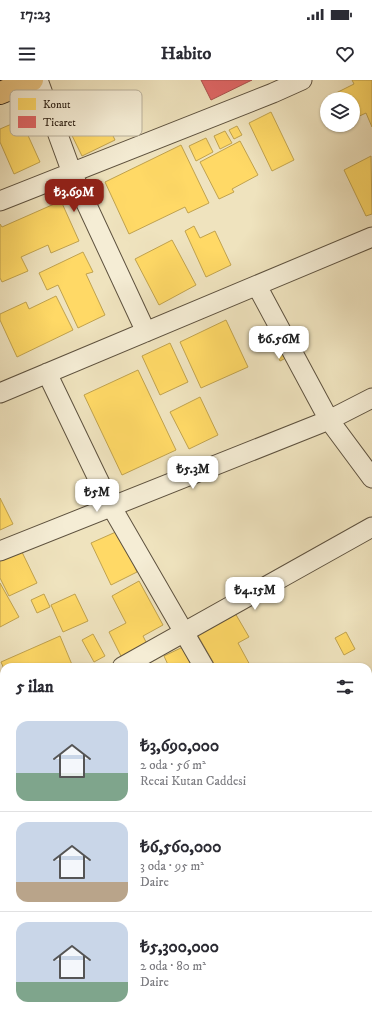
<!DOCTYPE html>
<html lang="tr">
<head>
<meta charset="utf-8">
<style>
	body { margin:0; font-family:"IM FELL DW Pica",serif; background:#f2f2f3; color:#2b2b33; height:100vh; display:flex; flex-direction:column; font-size:15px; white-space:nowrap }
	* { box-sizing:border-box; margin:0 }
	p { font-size:13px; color:#7c7c81 }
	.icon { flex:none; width:22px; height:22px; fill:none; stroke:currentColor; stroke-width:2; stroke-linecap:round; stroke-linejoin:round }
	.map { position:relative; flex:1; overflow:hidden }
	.side { position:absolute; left:0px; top:583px; width:372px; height:356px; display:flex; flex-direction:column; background:#fff; border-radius:12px 12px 0 0; box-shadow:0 1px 3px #0004 }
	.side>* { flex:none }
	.tools { position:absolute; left:320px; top:12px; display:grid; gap:8px }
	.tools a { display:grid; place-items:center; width:40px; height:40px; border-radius:50%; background:#fff; box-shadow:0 1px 3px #0004; font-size:20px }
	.price { position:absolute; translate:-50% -34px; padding:0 9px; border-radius:8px; background:#fff; color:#222; font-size:13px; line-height:26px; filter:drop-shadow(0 1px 2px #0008) }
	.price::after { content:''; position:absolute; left:50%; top:24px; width:12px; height:9px; margin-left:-6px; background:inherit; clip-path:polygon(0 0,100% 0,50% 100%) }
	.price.active { background:#8f2418; color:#fff }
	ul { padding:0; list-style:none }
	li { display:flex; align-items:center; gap:12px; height:100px; padding:0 16px }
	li+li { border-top:1px solid #e1e1e2 }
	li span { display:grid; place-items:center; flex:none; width:112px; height:80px; border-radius:12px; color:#555 }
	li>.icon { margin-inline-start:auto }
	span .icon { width:48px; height:48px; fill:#fffc; stroke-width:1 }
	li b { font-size:17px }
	h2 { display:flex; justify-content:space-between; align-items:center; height:48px; padding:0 16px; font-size:17px }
	.status { display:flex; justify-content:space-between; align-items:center; height:28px; padding:0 20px; background:#fff; direction:ltr }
	.status svg { height:11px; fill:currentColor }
	header { display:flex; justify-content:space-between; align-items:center; height:52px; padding:0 16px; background:#fff; font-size:18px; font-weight:700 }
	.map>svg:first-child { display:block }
	.homes { fill:#ffd966; stroke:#c0a24e }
	.shops { fill:#e06666; stroke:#ab514e }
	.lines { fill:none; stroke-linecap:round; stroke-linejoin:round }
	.minor-casing { stroke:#5e523f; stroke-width:21 }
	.major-casing { stroke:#2e2115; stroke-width:24 }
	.minor { stroke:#f5edd5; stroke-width:19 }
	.major { stroke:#e8c27f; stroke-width:22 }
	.key { fill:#f5edd5; stroke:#b9b09b; stroke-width:1 }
	.key-label { font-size:11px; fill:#2e2115 }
</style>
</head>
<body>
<div class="status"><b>17:23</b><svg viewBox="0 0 49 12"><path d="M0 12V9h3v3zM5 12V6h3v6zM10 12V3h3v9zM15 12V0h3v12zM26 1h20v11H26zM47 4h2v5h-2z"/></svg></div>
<header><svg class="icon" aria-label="menu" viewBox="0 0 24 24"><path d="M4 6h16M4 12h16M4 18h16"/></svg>Habito<svg class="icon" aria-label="heart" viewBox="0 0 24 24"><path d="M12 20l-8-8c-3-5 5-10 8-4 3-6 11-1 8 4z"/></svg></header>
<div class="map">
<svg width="372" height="939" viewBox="0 0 372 939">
	<rect width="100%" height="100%" fill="#efe3be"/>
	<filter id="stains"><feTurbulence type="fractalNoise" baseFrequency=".005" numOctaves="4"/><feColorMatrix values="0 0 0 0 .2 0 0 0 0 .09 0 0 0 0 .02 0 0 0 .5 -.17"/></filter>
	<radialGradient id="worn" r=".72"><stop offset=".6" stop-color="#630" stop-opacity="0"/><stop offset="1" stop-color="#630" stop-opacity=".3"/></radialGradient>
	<path class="homes" d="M 352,0 L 372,0 L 372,47 L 366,33 L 353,39 L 353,19 L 332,19 L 330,16 L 354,4 Z
		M 94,16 L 115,60 L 82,76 L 61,33 Z
		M 271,32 L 294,80 L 272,91 L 249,43 Z
		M 21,40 L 40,82 L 14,94 L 0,62 L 0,49 Z
		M 237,46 L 242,55 L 234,59 L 229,50 Z
		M 225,51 L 232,63 L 220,69 L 214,56 Z
		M 206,58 L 213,72 L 196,81 L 189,66 Z
		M 240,61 L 258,95 L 232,109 L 234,112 L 219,119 L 200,82 Z
		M 181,65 L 209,123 L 188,133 L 185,127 L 129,154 L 105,102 Z
		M 371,76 L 372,134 L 366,136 L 344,90 Z
		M 61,121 L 79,161 L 51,173 L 48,165 L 21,177 L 28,191 L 2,202 L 0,198 L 0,144 L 2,147 Z
		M 194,146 L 200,158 L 215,151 L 231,185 L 206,197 L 185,151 Z
		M 172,160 L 196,205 L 159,225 L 135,179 Z
		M 83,172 L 93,192 L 86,194 L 105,235 L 78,248 L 58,205 L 47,210 L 39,193 Z
		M 56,216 L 73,250 L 17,277 L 0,240 L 0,234 L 26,222 L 29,229 Z
		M 226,240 L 248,287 L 201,308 L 180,262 Z
		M 170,263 L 188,302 L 160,315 L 142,276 Z
		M 282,269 L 286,278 L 280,281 L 276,272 Z
		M 138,290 L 176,370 L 122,395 L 84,315 Z
		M 200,317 L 218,355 L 189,369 L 170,332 Z
		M 0,418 L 13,444 L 0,450 Z
		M 118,451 L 137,492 L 111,505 L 91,463 Z
		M 21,470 L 37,503 L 9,516 L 0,498 L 0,480 Z
		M 139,501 L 163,545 L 143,556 L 148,566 L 123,580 L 109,552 L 126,543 L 112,516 Z
		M 0,503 L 19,537 L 0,547 Z
		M 44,514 L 50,527 L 37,533 L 31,520 Z
		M 75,514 L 88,541 L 63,552 L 51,525 Z
		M 235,533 L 249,557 L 238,563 L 251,587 L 216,587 L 197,554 Z
		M 346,552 L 355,569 L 344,575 L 335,558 Z
		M 93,554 L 105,576 L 94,582 L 82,560 Z
		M 60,556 L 73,587 L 4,587 L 4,589 L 1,582 Z
		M 185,566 L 195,587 L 169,587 L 164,576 Z
		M 4,600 L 4,640 L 0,642 L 0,601 Z
		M 368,605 L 372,613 L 372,622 L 368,624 Z
		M 372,645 L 372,704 L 368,706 L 368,647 Z
		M 4,669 L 4,702 L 0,704 L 0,671 Z
		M 4,710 L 4,743 L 3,744 L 0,740 L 0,712 Z
		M 372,744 L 372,781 L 368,783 L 368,746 Z
		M 0,809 L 4,813 L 4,837 L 0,840 Z
		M 372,824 L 372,851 L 368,853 L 368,826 Z
		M 4,872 L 4,905 L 0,907 L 0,874 Z
		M 372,873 L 372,908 L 368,905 L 368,878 Z
		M 372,925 L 372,939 L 358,939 L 362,935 L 368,935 L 368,929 Z
		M 98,935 L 138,935 L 140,939 L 90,939 Z
		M 144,935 L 170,935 L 164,939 L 147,939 Z
		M 212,935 L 236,935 L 239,939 L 208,939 L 208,938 Z
		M 245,935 L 260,935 L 252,939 L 247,939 Z
		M 268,935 L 282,935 L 275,939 L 270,939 Z
		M 337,935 L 348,935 L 352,939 L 334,939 Z"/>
	<path class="shops" d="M 201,0 L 252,0 L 211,20 Z"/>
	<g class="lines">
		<g class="minor-casing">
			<path id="minor" d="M 38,0 L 72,93 L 146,252
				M 0,121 L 273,13 L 302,0
				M 257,206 L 329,340 L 372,398
				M 47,293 L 111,426 L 204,587
				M 0,313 L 372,157
				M 0,471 L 329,340 L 372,318
				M 122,587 L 372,447
				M 368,635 L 372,633
				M 0,655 L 4,653
				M 368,738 L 372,735
				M 0,755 L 4,761
				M 0,864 L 4,861
				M 189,939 L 195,935"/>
		</g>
		<g class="major-casing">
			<path id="major" d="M 0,13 L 32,0"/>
		</g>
		<use href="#minor" class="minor"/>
		<use href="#major" class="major"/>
	</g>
	<rect x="10" y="10" width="132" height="46" rx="6" class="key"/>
	<rect x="18" y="18" width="18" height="12" fill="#ffd966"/>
	<rect x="18" y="36" width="18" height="12" fill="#e06666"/>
	<g class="key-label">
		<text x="43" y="28">Konut</text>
		<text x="43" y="46">Ticaret</text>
	</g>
	<rect width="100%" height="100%" filter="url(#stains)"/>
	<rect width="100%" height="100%" fill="url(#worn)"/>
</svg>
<div class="tools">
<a><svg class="icon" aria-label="layers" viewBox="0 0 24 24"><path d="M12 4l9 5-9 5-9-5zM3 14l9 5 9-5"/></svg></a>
</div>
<b class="price active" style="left:74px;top:133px">₺3.69M</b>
<b class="price" style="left:279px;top:280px">₺6.56M</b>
<b class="price" style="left:193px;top:410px">₺5.3M</b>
<b class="price" style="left:97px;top:433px">₺5M</b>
<b class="price" style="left:255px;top:531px">₺4.15M</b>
<section class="side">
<h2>5 ilan<svg class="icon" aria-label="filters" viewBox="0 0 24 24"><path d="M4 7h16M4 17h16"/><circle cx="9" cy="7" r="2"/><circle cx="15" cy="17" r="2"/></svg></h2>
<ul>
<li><span style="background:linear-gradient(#c9d6e8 65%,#7fa58c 0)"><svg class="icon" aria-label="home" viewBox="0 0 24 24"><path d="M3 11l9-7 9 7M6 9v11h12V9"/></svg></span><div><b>₺3,690,000</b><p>2 oda · 56 m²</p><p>Recai Kutan Caddesi</p></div></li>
<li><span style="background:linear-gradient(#c9d6e8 75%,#b9a48a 0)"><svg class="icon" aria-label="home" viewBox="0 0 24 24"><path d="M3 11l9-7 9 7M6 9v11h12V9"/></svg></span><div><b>₺6,560,000</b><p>3 oda · 95 m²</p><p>Daire</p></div></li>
<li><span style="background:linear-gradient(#c9d6e8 75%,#7fa58c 0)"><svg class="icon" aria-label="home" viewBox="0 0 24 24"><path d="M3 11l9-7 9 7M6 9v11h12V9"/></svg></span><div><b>₺5,300,000</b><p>2 oda · 80 m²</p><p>Daire</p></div></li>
</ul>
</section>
</div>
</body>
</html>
